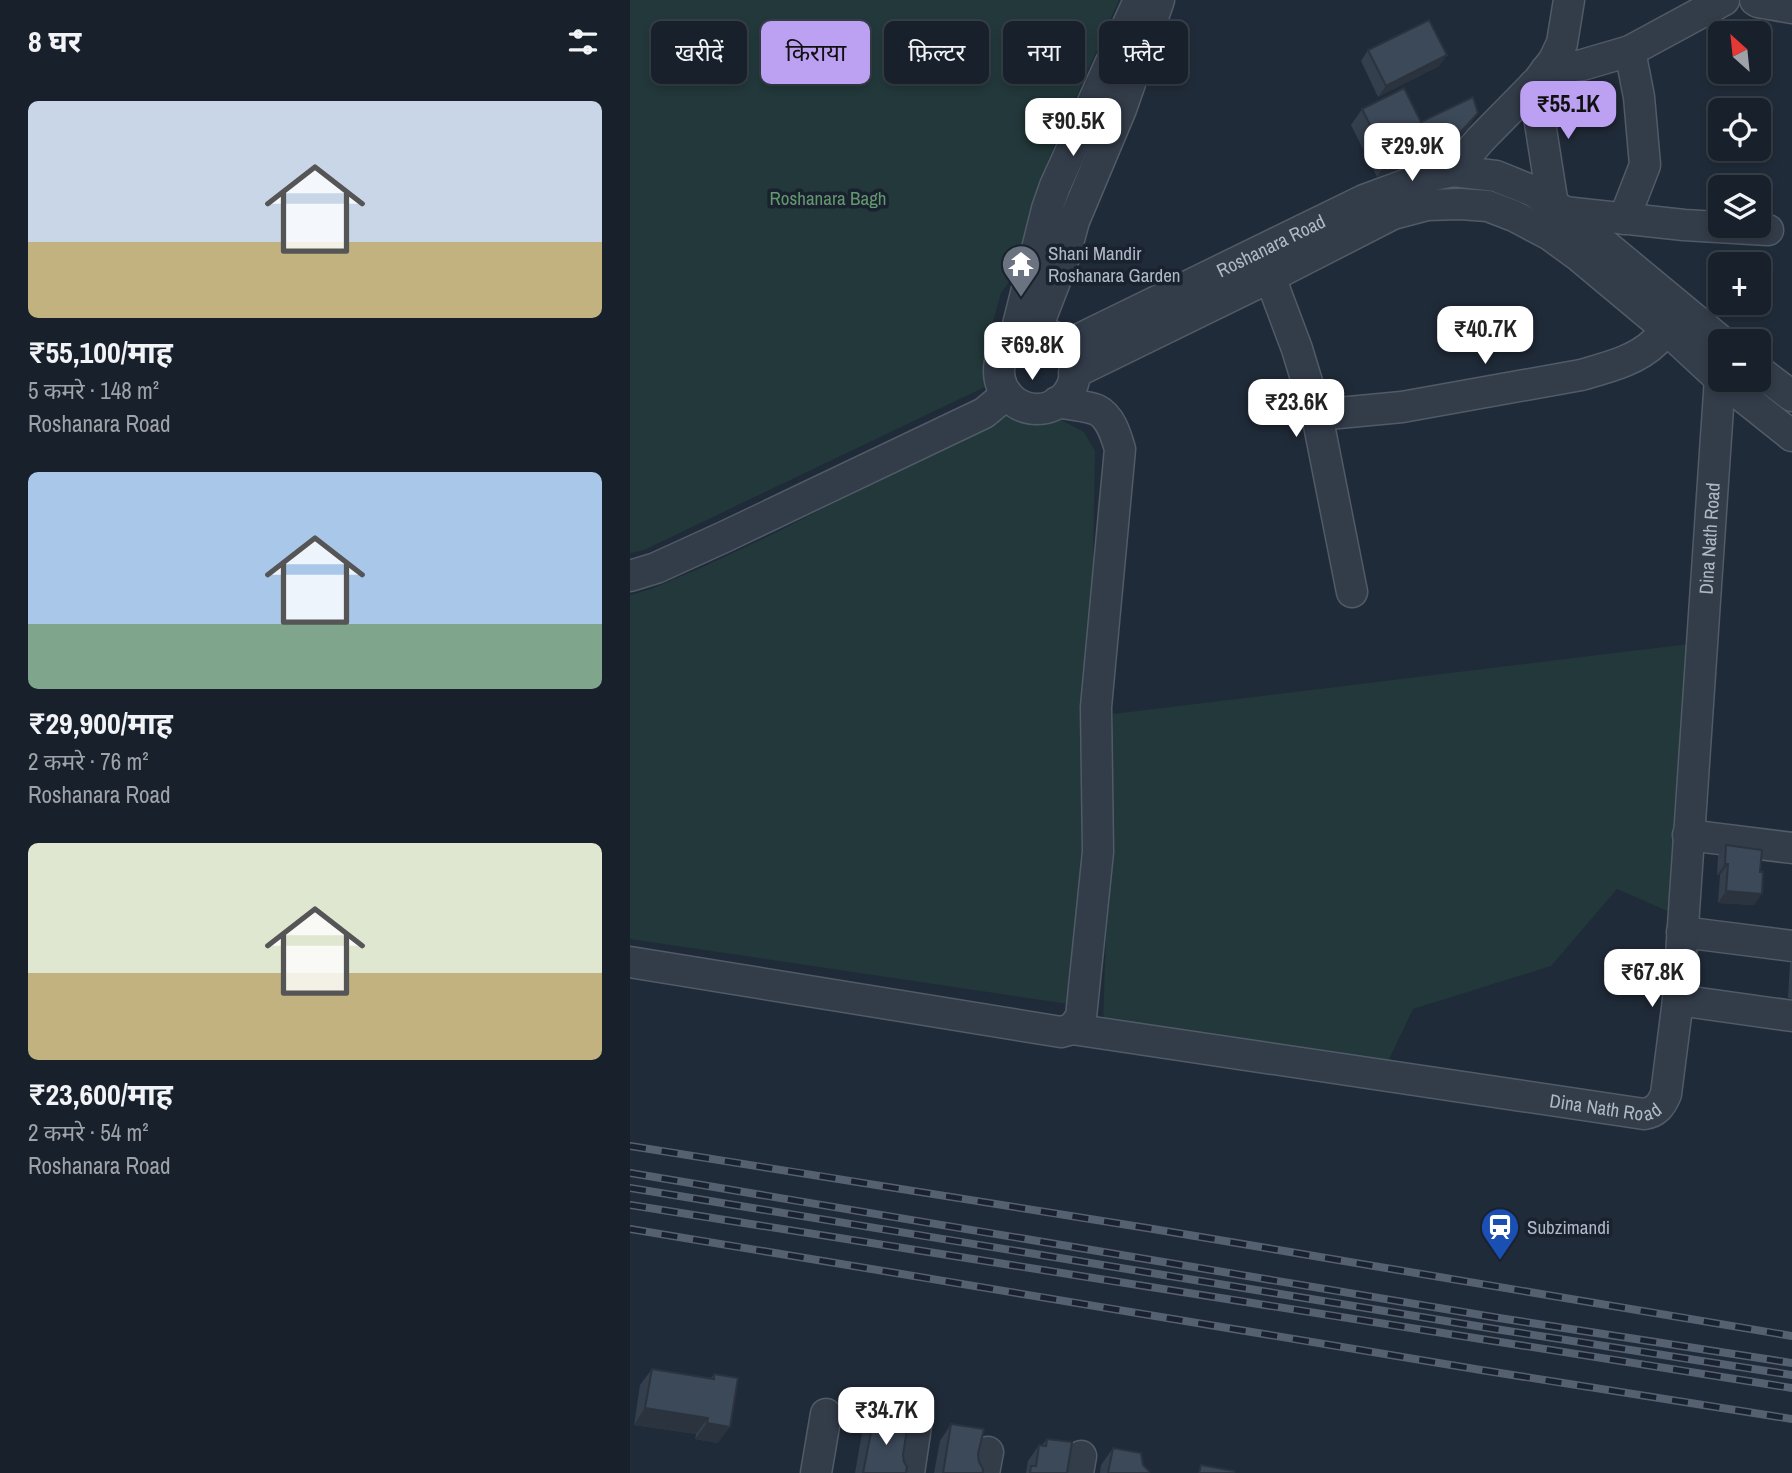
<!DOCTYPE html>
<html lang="hi">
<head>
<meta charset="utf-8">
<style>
	body { margin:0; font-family:"Archivo Narrow","Noto Sans Devanagari",sans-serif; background:#252d37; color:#f1f3f6; height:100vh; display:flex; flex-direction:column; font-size:26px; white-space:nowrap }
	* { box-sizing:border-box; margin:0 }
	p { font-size:23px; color:#9fa3a9 }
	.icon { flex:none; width:38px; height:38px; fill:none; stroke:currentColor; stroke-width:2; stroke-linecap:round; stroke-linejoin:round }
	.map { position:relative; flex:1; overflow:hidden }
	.details { display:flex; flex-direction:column; background:#18202b; width:630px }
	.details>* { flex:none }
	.top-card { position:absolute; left:21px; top:21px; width:665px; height:63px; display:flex; gap:14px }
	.needle { width:46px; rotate:333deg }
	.tools { position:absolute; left:1078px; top:21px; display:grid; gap:14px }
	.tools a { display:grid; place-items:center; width:63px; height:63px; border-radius:10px; background:#18202b; box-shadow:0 4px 10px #0003,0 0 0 2px #363e47; font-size:35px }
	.price { position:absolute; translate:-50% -60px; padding:0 16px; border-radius:14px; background:#fff; color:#222; font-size:23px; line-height:46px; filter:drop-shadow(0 2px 4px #0008) }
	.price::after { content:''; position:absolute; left:50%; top:42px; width:21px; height:16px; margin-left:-10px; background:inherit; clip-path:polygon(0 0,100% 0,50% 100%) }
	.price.selected { background:#bca0f2; color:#111 }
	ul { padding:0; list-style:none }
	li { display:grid; align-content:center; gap:14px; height:371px; padding:0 28px }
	li span { display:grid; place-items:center; height:217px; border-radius:10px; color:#555 }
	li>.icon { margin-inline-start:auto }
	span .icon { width:126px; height:126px; fill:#fffc; stroke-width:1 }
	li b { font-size:30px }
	h2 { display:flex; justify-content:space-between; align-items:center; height:84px; padding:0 28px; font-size:30px }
	.tag { padding:0 24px; border-radius:10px; background:#18202b; box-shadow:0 4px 10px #0003,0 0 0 2px #363e47; font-size:24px; line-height:63px }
	.tag.selected { background:#bca0f2; color:#111 }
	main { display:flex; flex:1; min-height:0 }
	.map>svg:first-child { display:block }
	.green { fill:#22383a }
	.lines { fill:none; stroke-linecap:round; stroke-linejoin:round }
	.minor-casing { stroke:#515b67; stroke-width:33 }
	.minor { stroke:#333d4a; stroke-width:30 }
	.rail-casing { stroke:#556171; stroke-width:8 }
	.rail { stroke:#19222e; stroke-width:5; stroke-dasharray:16; stroke-linecap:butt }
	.wall { fill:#343f4d }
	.shaded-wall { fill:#2a333e }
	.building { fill:#3c4959; stroke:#2a333e; stroke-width:2 }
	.labels { text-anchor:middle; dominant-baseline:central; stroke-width:7; stroke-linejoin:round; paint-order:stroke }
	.park-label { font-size:19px; fill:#64986f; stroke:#19222e }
	.street-label { font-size:19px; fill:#aeb8c6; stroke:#19222e }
	.poi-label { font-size:19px; fill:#aeb8c6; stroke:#19222e; text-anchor:start }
</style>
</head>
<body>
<main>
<section class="details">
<h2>8 घर<svg class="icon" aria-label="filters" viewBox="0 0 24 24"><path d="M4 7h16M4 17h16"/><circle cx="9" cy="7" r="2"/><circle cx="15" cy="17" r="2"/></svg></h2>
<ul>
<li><span style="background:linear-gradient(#c9d6e8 65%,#c2b280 0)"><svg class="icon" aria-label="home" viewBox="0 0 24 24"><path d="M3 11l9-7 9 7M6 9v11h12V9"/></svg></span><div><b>₹55,100/माह</b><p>5 कमरे · 148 m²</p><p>Roshanara Road</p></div></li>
<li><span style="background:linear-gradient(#a9c7e8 70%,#7fa58c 0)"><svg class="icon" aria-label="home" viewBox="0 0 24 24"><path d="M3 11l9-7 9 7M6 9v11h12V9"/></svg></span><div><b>₹29,900/माह</b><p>2 कमरे · 76 m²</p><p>Roshanara Road</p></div></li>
<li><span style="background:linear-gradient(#dfe7d0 60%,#c2b280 0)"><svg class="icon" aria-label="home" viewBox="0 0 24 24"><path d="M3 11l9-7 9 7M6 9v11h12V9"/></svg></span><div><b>₹23,600/माह</b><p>2 कमरे · 54 m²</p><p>Roshanara Road</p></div></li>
</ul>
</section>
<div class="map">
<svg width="1162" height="1473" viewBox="0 0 1162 1473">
	<rect width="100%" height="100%" fill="#202b39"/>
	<path class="green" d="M 0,0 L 489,0 L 418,160 L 409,188 L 389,268 L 371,293 L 355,350 L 361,384 L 14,550 L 0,553 Z
		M 396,412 L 431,420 L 454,432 L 465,451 L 457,886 L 445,1005 L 0,939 L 0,595 L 21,589 L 75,566 L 143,534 L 278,465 L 372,414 Z
		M 1075,642 L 1065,923 L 987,889 L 921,966 L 783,1009 L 754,1070 L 473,1027 L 483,714 Z"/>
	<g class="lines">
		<g class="minor-casing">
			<g id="minor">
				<path d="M 1125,0 L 1128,2 L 1162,8"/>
				<path d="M 916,70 L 952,65 L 1000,51 L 1094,0"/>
				<path d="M 904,85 L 923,205"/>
				<path d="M 823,171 L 851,139 L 908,81 L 924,60 L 932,43 L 939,0"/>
				<path d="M 934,212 L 1054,225 L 1138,230"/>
				<path d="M 994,219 L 1015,165 L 1009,97 L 1000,51"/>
				<path d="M 640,277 L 667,349 L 687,415 L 722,592"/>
				<path d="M 405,333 L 434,258 L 444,221 L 491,109 L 529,0"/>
				<circle cx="407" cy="371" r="38"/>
				<path d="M 384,341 L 417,209 L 425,186 L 509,0"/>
				<path id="s1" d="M 435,346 L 734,200 L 799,176 L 823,171 L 866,176 L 903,191 L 939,215 L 1091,341"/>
				<path d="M 1129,371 L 1162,396"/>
				<path d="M 444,373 L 640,277 L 763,214 L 797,205 L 830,204 L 858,206 L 884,216 L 920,235 L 950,257 L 1035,328 L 1090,379"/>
				<path d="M 1092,380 L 1162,436"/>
				<path d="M 687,415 L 772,407 L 951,375 C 975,368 1006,361 1025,342 C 1029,338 1032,332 1035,328"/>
				<path d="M 0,576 L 26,568 L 94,537 L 354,413 L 377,394"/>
				<path d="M 1058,835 L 1162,848"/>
				<path d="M 1052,932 L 1162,946"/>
				<path d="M 0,962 L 431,1032 L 442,1029 L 451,1017 L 468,852 L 466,707 L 490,449 C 486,436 481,417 467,410 C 458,406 437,404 427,402"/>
				<path d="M 1048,1000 L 1162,1016"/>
				<path id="s2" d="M 442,1029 L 1014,1114 C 1026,1112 1031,1106 1036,1094 L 1048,1000 L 1090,378"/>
				<path d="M 186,1473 L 196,1414"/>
				<path d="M 279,1473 L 286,1426"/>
				<path d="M 354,1473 L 358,1452"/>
				<path d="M 448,1473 L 451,1456"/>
			</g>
		</g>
		<use href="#minor" class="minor"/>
		<g class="rail-casing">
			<path id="rail" d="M 0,1146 L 517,1228 L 1162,1336
				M 0,1173 L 869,1318 L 1162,1363
				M 0,1188 L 865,1329 L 1162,1375
				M 0,1205 L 1162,1388
				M 0,1229 L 851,1370 L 1162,1419"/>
		</g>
		<use href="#rail" class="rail"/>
	</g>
	<path class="wall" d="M 738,50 L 817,55 L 809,66 L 748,97 L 731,61 Z
		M 732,109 L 791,122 L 838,128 L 819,148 L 818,146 L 788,161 L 747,177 L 721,125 Z
		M 1096,845 L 1130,872 L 1124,905 L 1088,903 L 1090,875 L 1087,875 L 1088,856 Z
		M 1162,961 L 1162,999 L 1158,998 L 1160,963 Z
		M 22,1369 L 81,1378 L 84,1374 L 88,1443 L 65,1439 L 66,1434 L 4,1425 L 10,1385 Z
		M 244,1417 L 276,1473 L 225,1473 L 232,1433 Z
		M 321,1424 L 348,1454 L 349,1462 L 353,1473 L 304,1473 L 310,1441 Z
		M 417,1439 L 437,1473 L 396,1473 L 398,1461 L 409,1445 L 412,1445 Z
		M 483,1448 L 513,1465 L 519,1473 L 470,1473 L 471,1465 Z"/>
	<path class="shaded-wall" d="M 817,55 L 809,66 L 748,97 L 756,86 Z
		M 848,113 L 838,128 L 819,148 L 830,133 Z
		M 829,131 L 818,146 L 788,161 L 747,177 L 758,161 Z
		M 1095,864 L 1098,864 L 1090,875 L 1087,875 Z
		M 1096,891 L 1132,894 L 1124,905 L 1088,903 Z
		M 15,1408 L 78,1418 L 66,1434 L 4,1425 Z
		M 77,1423 L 100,1427 L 88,1443 L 65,1439 Z"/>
	<path class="building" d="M 799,20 L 817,55 L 756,86 L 738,50 Z
		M 774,88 L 791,122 L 843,97 L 848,113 L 830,133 L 829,131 L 799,146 L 758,161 L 732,109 Z
		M 1096,845 L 1132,850 L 1130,872 L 1133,872 L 1132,894 L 1096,891 L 1098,864 L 1095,864 Z
		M 22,1369 L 84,1379 L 84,1374 L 108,1378 L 100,1427 L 77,1423 L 78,1418 L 15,1408 Z
		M 244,1417 L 278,1423 L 273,1455 L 274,1462 L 277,1467 L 276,1473 L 233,1473 Z
		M 321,1424 L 354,1429 L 348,1454 L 349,1462 L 353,1469 L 353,1473 L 313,1473 Z
		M 417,1439 L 442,1442 L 437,1473 L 400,1473 L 401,1466 L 406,1466 L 409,1445 L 416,1446 Z
		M 483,1448 L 511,1453 L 513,1465 L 519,1471 L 519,1473 L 478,1473 Z
		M 571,1465 L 604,1471 L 604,1473 L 569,1473 Z"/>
	<defs>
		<g id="temple-pin" transform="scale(2.0125)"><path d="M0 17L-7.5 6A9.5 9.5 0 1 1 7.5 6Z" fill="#6b7280" stroke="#19222e"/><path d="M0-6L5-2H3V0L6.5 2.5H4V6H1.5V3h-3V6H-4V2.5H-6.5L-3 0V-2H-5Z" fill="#fff"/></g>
		<g id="station-pin" transform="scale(2.0125)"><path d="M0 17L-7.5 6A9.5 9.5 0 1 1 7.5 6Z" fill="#1a4fb4" stroke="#19222e"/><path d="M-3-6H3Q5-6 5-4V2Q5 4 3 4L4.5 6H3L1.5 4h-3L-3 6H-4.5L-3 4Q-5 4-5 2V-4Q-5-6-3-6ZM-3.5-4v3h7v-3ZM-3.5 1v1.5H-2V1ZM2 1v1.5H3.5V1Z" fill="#fff"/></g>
	</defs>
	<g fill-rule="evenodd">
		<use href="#temple-pin" x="391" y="264"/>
		<use href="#station-pin" x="870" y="1227"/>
	</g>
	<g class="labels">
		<g class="park-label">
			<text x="198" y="198">Roshanara Bagh</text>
		</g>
		<g class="street-label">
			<text stroke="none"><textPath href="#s1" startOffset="229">Roshanara Road</textPath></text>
			<text stroke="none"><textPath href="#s2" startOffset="1167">Dina Nath Road</textPath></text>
			<text stroke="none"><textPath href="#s2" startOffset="539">Dina Nath Road</textPath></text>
		</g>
		<g class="poi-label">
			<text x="418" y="253">Shani Mandir<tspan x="418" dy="22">Roshanara Garden</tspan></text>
			<text x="897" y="1227">Subzimandi</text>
		</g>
	</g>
</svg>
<div class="tools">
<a><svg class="needle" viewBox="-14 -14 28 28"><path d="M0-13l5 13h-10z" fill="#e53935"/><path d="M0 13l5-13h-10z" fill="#9fa3a9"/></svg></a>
<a><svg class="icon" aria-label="locate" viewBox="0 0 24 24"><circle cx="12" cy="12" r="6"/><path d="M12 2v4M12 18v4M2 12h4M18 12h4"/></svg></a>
<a><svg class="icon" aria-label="layers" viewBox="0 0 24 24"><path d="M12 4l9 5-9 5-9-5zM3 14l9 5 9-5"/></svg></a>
<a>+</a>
<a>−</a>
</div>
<b class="price selected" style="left:938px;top:141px">₹55.1K</b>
<b class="price" style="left:443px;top:158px">₹90.5K</b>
<b class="price" style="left:782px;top:183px">₹29.9K</b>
<b class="price" style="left:855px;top:366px">₹40.7K</b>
<b class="price" style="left:402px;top:382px">₹69.8K</b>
<b class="price" style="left:666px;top:439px">₹23.6K</b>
<b class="price" style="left:1022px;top:1009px">₹67.8K</b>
<b class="price" style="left:256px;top:1447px">₹34.7K</b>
<div class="top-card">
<a class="tag">खरीदें</a>
<a class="tag selected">किराया</a>
<a class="tag">फ़िल्टर</a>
<a class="tag">नया</a>
<a class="tag">फ़्लैट</a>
</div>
</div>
</main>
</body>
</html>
